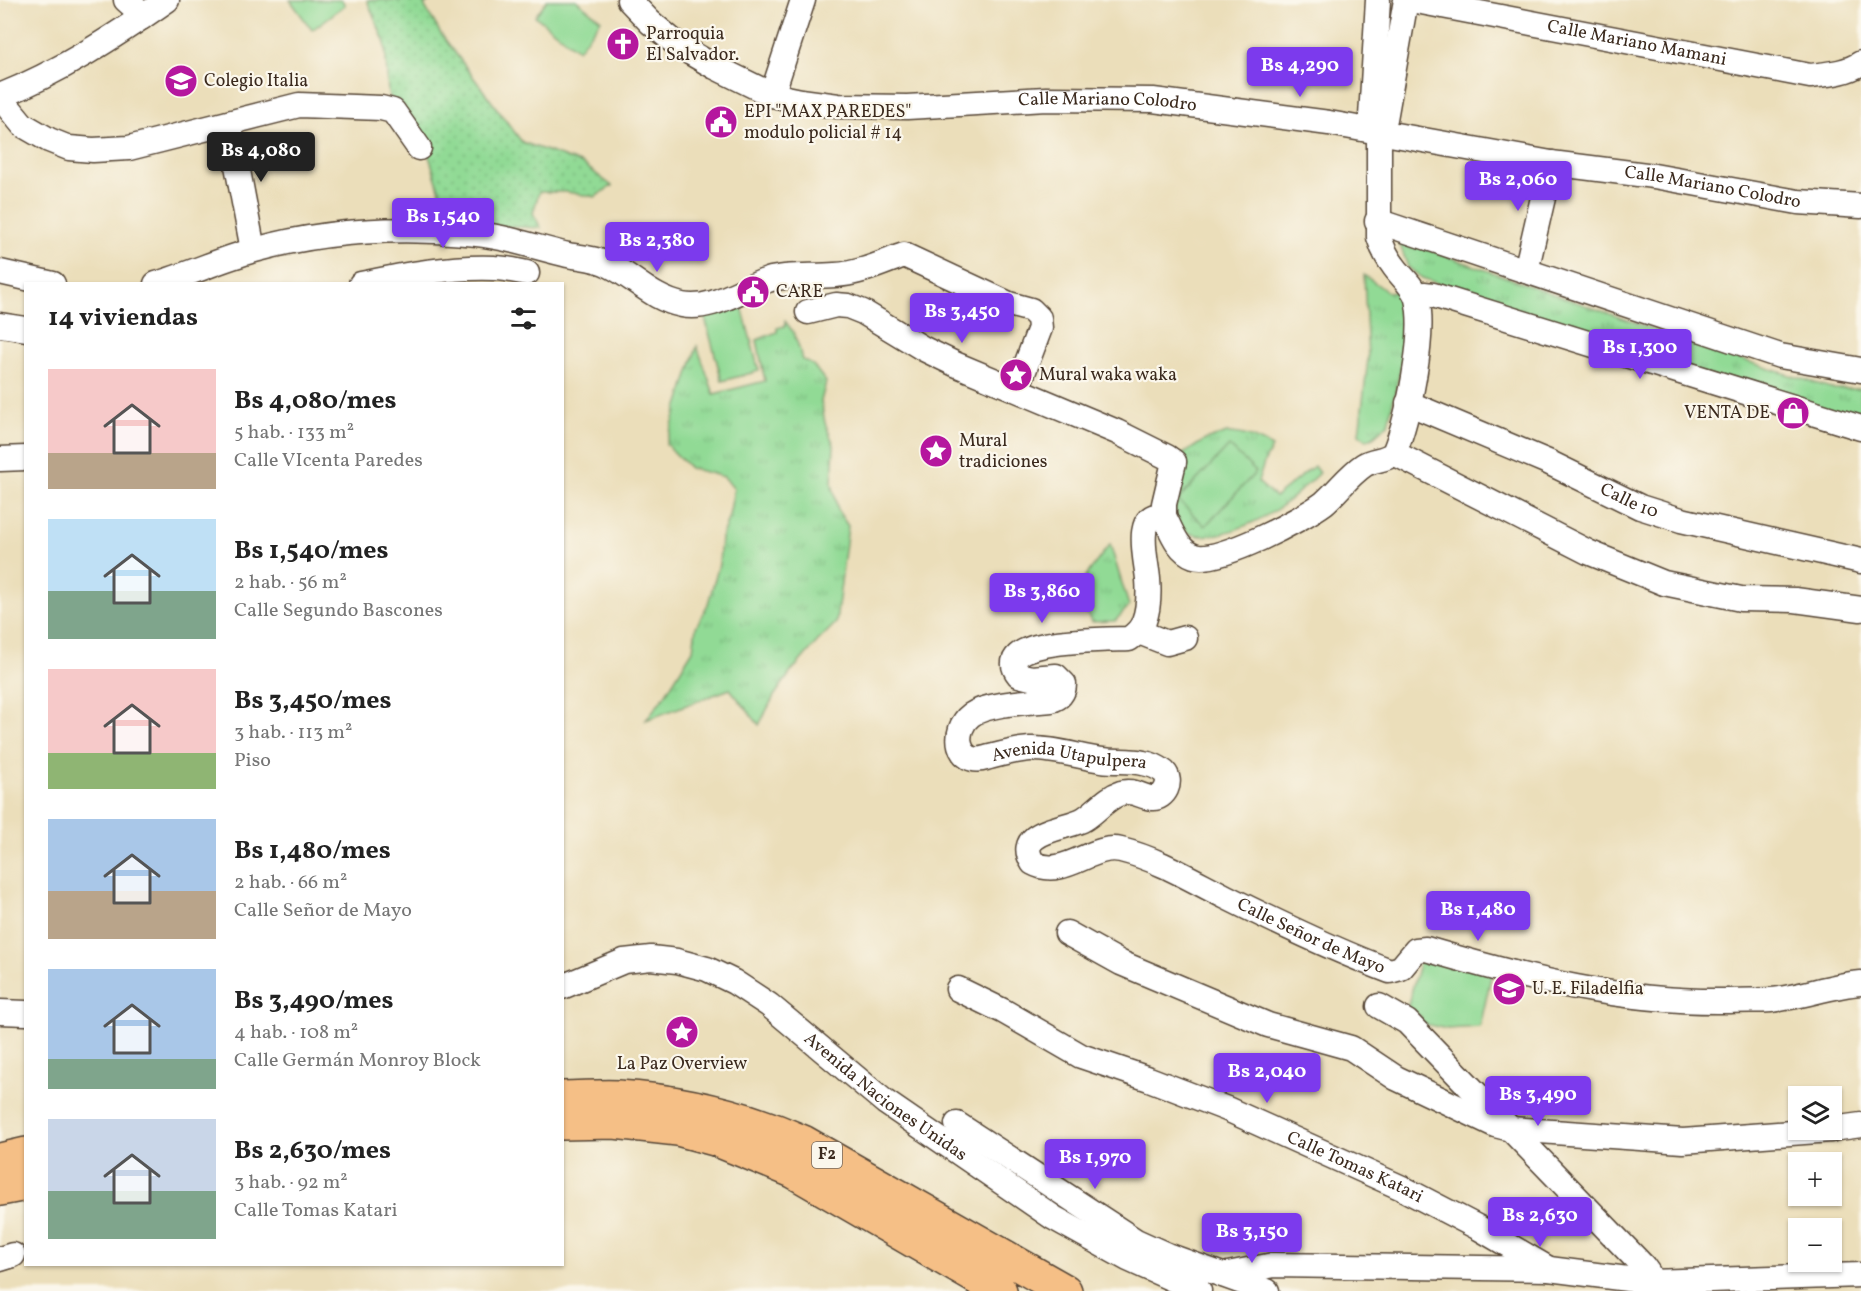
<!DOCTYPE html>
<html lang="es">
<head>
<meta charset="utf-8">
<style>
	body { margin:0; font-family:Vollkorn,serif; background:#f2f2f2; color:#222; height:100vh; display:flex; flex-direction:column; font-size:22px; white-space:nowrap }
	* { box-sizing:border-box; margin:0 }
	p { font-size:20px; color:#767676 }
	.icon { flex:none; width:33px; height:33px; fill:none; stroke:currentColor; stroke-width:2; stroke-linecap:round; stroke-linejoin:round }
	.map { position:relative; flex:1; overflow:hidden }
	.side { position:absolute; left:24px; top:282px; width:540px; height:984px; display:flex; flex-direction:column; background:#fff; border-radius:0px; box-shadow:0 2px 4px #0004 }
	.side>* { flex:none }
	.controls { position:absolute; left:1788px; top:1086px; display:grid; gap:12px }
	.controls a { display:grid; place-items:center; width:54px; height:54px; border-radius:0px; background:#fff; box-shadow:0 2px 4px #0004; font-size:30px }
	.price { position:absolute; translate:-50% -51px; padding:0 14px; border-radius:6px; background:#7c3aed; color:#fff; font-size:20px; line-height:39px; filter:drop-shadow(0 2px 3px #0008) }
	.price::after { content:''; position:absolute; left:50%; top:36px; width:18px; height:14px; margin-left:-9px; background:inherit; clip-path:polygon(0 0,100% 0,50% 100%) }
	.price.on { background:#222; color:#fff }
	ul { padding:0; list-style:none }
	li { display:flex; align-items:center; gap:18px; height:150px; padding:0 24px }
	li span { display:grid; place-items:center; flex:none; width:168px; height:120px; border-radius:0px; color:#555 }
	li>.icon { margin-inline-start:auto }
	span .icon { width:72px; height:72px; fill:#fffc; stroke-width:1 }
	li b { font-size:26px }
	h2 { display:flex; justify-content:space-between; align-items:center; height:72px; padding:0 24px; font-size:26px }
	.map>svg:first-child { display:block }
	.grass { fill:url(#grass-dots); stroke:#66825a; stroke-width:1.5 }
	.park { fill:url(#park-tufts); stroke:#66825a; stroke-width:1.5 }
	.pitch { fill:#91da95; stroke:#66825a; stroke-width:1.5 }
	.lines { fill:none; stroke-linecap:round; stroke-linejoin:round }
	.minor-casing { stroke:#554535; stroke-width:27 }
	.highway-casing { stroke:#554535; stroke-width:36 }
	.minor { stroke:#fff; stroke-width:24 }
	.highway { stroke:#f5bf86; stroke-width:33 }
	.labels { text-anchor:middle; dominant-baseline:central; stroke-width:4.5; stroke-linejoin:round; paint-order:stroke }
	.shield { fill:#fbf7ec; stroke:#75685c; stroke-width:1.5 }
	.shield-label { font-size:16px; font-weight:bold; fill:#3b2a1e }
	.poi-label { font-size:18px; fill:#3b2a1e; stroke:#fbf7ec; text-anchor:start }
	.street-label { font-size:18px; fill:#3b2a1e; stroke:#fbf7ec }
</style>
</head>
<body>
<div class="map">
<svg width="1861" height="1291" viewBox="0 0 1861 1291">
	<defs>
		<pattern id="grass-dots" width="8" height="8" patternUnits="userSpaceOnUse" patternTransform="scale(1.5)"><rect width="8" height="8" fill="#91da95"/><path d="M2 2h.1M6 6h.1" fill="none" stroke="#7ebb80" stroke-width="1.8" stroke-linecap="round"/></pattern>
		<pattern id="park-tufts" width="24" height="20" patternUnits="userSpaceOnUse" patternTransform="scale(1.5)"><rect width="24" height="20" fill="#91da95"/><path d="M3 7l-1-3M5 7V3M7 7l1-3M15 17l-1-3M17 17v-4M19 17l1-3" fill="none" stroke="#7ebb80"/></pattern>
	</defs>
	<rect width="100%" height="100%" fill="#fbf7ec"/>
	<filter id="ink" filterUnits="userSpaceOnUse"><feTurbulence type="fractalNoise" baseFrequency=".0167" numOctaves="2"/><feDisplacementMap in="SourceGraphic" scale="12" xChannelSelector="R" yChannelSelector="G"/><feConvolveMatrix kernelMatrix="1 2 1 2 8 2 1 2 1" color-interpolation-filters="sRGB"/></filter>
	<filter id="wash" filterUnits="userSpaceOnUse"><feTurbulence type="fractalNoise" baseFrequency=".008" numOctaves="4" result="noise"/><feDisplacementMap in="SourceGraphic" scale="24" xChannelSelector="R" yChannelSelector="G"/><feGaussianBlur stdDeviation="1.35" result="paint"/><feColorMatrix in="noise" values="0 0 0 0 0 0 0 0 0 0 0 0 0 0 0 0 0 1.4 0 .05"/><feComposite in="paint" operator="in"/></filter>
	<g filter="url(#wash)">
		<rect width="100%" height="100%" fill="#ebdeba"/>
		<path class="grass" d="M 367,0 L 433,0 L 424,5 L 441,34 L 522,142 L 583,164 L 612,186 L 595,197 L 567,192 L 539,192 L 533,213 L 541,228 L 492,226 L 441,216 L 440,192 L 430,159 L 421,140 L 408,128 L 388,93 L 385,43 Z"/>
		<path class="park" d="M 1398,239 L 1724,354 L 1834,389 L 1861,389 L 1861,427 L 1422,278 L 1408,267 Z
			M 1364,275 L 1388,292 L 1402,290 L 1406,298 L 1405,348 L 1388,424 L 1373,437 L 1367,440 L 1359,434 L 1368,359 Z
			M 785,321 L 794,333 L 803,360 L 813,365 L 826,382 L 821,401 L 825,423 L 834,445 L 832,483 L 838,511 L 848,526 L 836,623 L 817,642 L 791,672 L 774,696 L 759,725 L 730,689 L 646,720 L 665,695 L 693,650 L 696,627 L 708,604 L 719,564 L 721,538 L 729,516 L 734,489 L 724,477 L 690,468 L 666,444 L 697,346 L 714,394 L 765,381 L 757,340 L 777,332 L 777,328 L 785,326 Z
			M 1227,433 C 1245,433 1257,439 1272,447 L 1264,463 L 1258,482 L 1275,497 L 1314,466 L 1319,473 C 1308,483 1297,495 1284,504 C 1264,520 1196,554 1178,523 C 1171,510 1176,474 1177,458 L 1205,440 Z
			M 1110,544 L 1129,606 L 1115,621 L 1092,622 L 1073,593 Z"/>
		<path class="pitch" d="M 290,0 L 342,0 L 345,5 L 312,30 Z
			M 547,0 L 576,0 L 601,20 L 578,50 L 535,16 Z
			M 741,303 L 759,371 L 722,381 L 704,314 Z
			M 1229,446 L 1256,472 L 1205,526 L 1178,500 Z
			M 1421,956 L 1492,972 L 1480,1027 L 1447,1029 L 1420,1023 L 1421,1017 L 1407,1009 Z"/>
	</g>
	<g filter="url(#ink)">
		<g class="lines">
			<g class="minor-casing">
				<g id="minor">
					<path d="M 126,0 L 135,8 L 141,18"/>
					<path id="s1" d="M 629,0 L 650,22 L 679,46 L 715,67 L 772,95 L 801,101 L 838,106 L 907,107 L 1046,99 L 1153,100 L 1329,123 L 1551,163 L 1654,176 L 1798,202 L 1861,206"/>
					<path id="s2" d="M 1406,0 L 1385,119 L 1379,133 L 1379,237 C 1382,247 1386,256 1393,265 C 1400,276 1414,286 1417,299 C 1426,335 1408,419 1394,453 C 1385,461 1374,459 1364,465 C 1349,475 1338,491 1324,503 C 1304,518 1217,565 1194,556 C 1178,551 1171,530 1164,516 C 1132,510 1147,563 1148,579 C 1149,592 1149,608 1144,621 C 1142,629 1136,634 1129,639 C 1114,640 987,637 1019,675 L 1031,678 L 1056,676 L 1064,684 C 1064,693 1059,698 1051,700 C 1029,702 988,703 971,715 C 951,730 957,767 986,758 C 1001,754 1014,750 1030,749 C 1054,748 1079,757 1102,760 C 1116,762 1130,760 1143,763 C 1150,764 1158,767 1164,772 C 1173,781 1165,799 1152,798 C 1141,797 1133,789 1121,793 C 1107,797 1097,811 1084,819 C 1068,829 1012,830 1033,863 C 1064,880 1092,843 1121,850 C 1158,859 1192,880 1226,897 C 1280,924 1334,950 1390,971 L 1401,968 L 1416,950 L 1426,949 C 1528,979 1623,1003 1730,1001 C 1744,1000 1758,1001 1771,1000 C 1802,997 1831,985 1861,983"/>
					<path id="s3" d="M 1411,0 L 1810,76 C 1827,74 1847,73 1861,63"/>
					<path d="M 2,95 L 9,108 L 23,125 L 49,140 L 69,148 L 93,150 L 129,148 L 299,105 L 381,108 L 393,111 L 419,148"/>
					<path d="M 772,95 L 803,0"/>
					<path d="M 0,96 C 60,72 114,37 167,0"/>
					<path d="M 229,123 L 253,250"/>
					<path d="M 1376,128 L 1371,117 L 1378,0"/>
					<path d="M 1377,221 L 1780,356 L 1861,370"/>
					<path d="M 1526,271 L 1551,163"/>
					<path d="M 0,272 L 53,284"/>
					<path d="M 156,284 C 190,274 221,259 255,250 C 323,231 396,227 466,233 C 501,235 534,247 568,255 C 583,258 597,258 611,266 C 636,279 653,299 682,305 C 712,311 740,289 768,280 C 789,274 813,277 835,275 C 859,274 882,263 904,255 L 1009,304 L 1031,310 L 1039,318 L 1040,328 L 1017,389"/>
					<path d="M 361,284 C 404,275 450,266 495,268 C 505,268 516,271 527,273"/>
					<path d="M 1417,297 L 1424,294 L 1433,295 L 1861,428"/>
					<path d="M 808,312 L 836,305 L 848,306 L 863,312 L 924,349 L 955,364 L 1117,432 L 1167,457 L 1174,462 L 1164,504 L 1164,516"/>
					<path d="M 0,325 L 26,329"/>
					<path id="s4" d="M 1408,403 L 1548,462 L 1640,507 L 1681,520 L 1861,561"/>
					<path d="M 1394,453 L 1588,552 L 1664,583 L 1741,599 L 1795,600 L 1861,609"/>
					<path d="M 0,459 L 26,458"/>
					<path d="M 1139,632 L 1167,643 L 1185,638"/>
					<path d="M 1067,933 L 1121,963 L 1268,1025 L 1351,1048 L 1396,1078 L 1495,1125 L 1511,1129 L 1683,1141 L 1831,1130"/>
					<path id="s5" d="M 562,987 L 624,961 L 651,958 L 677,961 L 707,969 L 734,982 L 769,1005 L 885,1102 L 1054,1218 L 1128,1259 L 1199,1291"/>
					<path id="s6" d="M 958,989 L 1003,1011 L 1081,1056 L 1149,1079 L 1227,1109 L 1402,1188 L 1479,1228 L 1549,1269"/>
					<path d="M 1379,1006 L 1407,1022 L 1643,1266 L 1648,1273 L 1651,1282"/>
					<path d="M 0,1012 L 26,1013"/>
					<path d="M 957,1124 L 1136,1241 L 1167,1255 L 1267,1291"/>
					<path d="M 1832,1129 L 1861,1125"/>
					<path d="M 0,1259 L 13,1255"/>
					<path d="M 1223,1275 L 1273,1265 L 1549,1269 L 1651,1282 L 1861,1275"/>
				</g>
			</g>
			<g class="highway-casing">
				<path id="highway" d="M 562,1098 C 581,1098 600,1096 618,1097 C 683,1101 744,1116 803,1142 L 1065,1291
					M 562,1123 L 614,1122 L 678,1129 L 715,1139 L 793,1171 L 1000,1291
					M 0,1160 L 26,1154
					M 0,1189 L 26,1184"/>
			</g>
			<use href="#minor" class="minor"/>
			<use href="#highway" class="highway"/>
		</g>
	</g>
	<defs>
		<g id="church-disc" transform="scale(1.725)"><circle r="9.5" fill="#b5179e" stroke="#fbf7ec"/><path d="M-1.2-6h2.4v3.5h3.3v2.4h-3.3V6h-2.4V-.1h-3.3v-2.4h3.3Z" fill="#fff"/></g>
		<g id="school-disc" transform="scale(1.725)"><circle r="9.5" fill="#b5179e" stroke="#fbf7ec"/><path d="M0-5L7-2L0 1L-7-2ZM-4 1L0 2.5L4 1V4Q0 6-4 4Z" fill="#fff"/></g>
		<g id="civic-disc" transform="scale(1.725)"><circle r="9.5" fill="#b5179e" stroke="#fbf7ec"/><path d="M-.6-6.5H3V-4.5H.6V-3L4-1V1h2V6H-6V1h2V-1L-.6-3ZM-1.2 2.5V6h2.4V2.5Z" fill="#fff"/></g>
		<g id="sight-disc" transform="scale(1.725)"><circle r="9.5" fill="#b5179e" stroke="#fbf7ec"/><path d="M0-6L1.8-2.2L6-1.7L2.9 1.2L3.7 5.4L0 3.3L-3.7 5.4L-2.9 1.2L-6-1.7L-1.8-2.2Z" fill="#fff"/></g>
		<g id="shop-disc" transform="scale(1.725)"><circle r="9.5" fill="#b5179e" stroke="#fbf7ec"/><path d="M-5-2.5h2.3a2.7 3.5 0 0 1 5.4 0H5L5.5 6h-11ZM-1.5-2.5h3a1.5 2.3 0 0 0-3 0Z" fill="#fff"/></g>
	</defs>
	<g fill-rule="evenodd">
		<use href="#church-disc" x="623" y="44"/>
		<use href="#school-disc" x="181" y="81"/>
		<use href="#civic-disc" x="721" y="122"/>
		<use href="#civic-disc" x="753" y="292"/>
		<use href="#sight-disc" x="1016" y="375"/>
		<use href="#shop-disc" x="1793" y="413"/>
		<use href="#sight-disc" x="936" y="451"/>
		<use href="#school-disc" x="1509" y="989"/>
		<use href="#sight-disc" x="682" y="1032"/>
	</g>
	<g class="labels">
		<rect class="shield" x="812" y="1142" width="30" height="26" rx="4.5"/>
		<g class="shield-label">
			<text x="827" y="1155">F2</text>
		</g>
		<g class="poi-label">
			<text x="646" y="34">Parroquia<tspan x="646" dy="21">El Salvador.</tspan></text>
			<text x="204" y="81">Colegio Italia</text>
			<text x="744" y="112">EPI "MAX PAREDES"<tspan x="744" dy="21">modulo policial # 14</tspan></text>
			<text x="776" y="292">CARE</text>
			<text x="1039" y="375">Mural waka waka</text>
			<text x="1770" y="413" text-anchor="end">VENTA DE</text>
			<text x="959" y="441">Mural<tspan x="959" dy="21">tradiciones</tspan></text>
			<text x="1532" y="989">U. E. Filadelfia</text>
			<text x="682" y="1064" text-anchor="middle">La Paz Overview</text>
		</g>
		<g class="street-label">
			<text stroke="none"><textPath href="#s3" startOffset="230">Calle Mariano Mamani</textPath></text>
			<text stroke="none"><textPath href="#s1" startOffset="510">Calle Mariano Colodro</textPath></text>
			<text stroke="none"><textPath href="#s1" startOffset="1122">Calle Mariano Colodro</textPath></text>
			<text stroke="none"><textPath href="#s4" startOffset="242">Calle 10</textPath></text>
			<text stroke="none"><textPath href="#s2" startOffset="1336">Avenida Utapulpera</textPath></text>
			<text stroke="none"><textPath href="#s2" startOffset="1929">Calle Señor de Mayo</textPath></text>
			<text stroke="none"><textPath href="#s5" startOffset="372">Avenida Naciones Unidas</textPath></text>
			<text stroke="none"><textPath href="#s6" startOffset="436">Calle Tomas Katari</textPath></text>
		</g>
	</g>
</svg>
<div class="controls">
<a><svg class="icon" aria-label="layers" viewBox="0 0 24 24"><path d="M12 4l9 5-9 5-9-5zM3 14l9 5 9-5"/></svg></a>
<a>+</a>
<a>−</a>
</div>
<b class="price" style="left:1300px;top:98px">Bs 4,290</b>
<b class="price on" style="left:261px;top:183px">Bs 4,080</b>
<b class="price" style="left:1518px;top:212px">Bs 2,060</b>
<b class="price" style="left:443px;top:249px">Bs 1,540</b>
<b class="price" style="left:657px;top:273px">Bs 2,380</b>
<b class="price" style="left:962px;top:344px">Bs 3,450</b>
<b class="price" style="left:1640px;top:380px">Bs 1,300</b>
<b class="price" style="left:1042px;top:624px">Bs 3,860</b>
<b class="price" style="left:1478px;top:942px">Bs 1,480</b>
<b class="price" style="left:1267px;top:1104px">Bs 2,040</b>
<b class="price" style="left:1538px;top:1127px">Bs 3,490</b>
<b class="price" style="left:1095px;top:1190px">Bs 1,970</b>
<b class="price" style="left:1540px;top:1248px">Bs 2,630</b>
<b class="price" style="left:1252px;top:1264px">Bs 3,150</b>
<section class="side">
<h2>14 viviendas<svg class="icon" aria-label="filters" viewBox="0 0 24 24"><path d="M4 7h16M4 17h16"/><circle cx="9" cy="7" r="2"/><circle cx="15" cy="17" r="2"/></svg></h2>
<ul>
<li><span style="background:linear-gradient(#f6c9c9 70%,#b9a48a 0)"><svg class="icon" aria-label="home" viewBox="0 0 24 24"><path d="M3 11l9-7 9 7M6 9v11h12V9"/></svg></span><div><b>Bs 4,080/mes</b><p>5 hab. · 133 m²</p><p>Calle VIcenta Paredes</p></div></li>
<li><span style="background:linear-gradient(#bfe0f5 60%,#7fa58c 0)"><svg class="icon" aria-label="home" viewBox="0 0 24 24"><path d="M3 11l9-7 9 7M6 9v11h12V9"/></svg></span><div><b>Bs 1,540/mes</b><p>2 hab. · 56 m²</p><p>Calle Segundo Bascones</p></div></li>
<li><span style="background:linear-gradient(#f6c9c9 70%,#8fb573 0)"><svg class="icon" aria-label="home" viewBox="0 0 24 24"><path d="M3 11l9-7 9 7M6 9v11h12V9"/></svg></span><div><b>Bs 3,450/mes</b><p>3 hab. · 113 m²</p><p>Piso</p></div></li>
<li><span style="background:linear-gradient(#a9c7e8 60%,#b9a48a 0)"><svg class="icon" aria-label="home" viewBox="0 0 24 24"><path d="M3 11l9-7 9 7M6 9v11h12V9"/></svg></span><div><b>Bs 1,480/mes</b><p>2 hab. · 66 m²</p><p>Calle Señor de Mayo</p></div></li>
<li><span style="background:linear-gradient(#a9c7e8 75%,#7fa58c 0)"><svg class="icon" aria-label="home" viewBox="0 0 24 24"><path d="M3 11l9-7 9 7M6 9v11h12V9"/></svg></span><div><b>Bs 3,490/mes</b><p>4 hab. · 108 m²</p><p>Calle Germán Monroy Block</p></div></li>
<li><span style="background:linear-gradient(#c9d6e8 60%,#7fa58c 0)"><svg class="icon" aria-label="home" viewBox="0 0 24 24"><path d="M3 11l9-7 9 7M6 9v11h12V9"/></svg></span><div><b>Bs 2,630/mes</b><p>3 hab. · 92 m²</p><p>Calle Tomas Katari</p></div></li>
</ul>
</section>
</div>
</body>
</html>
